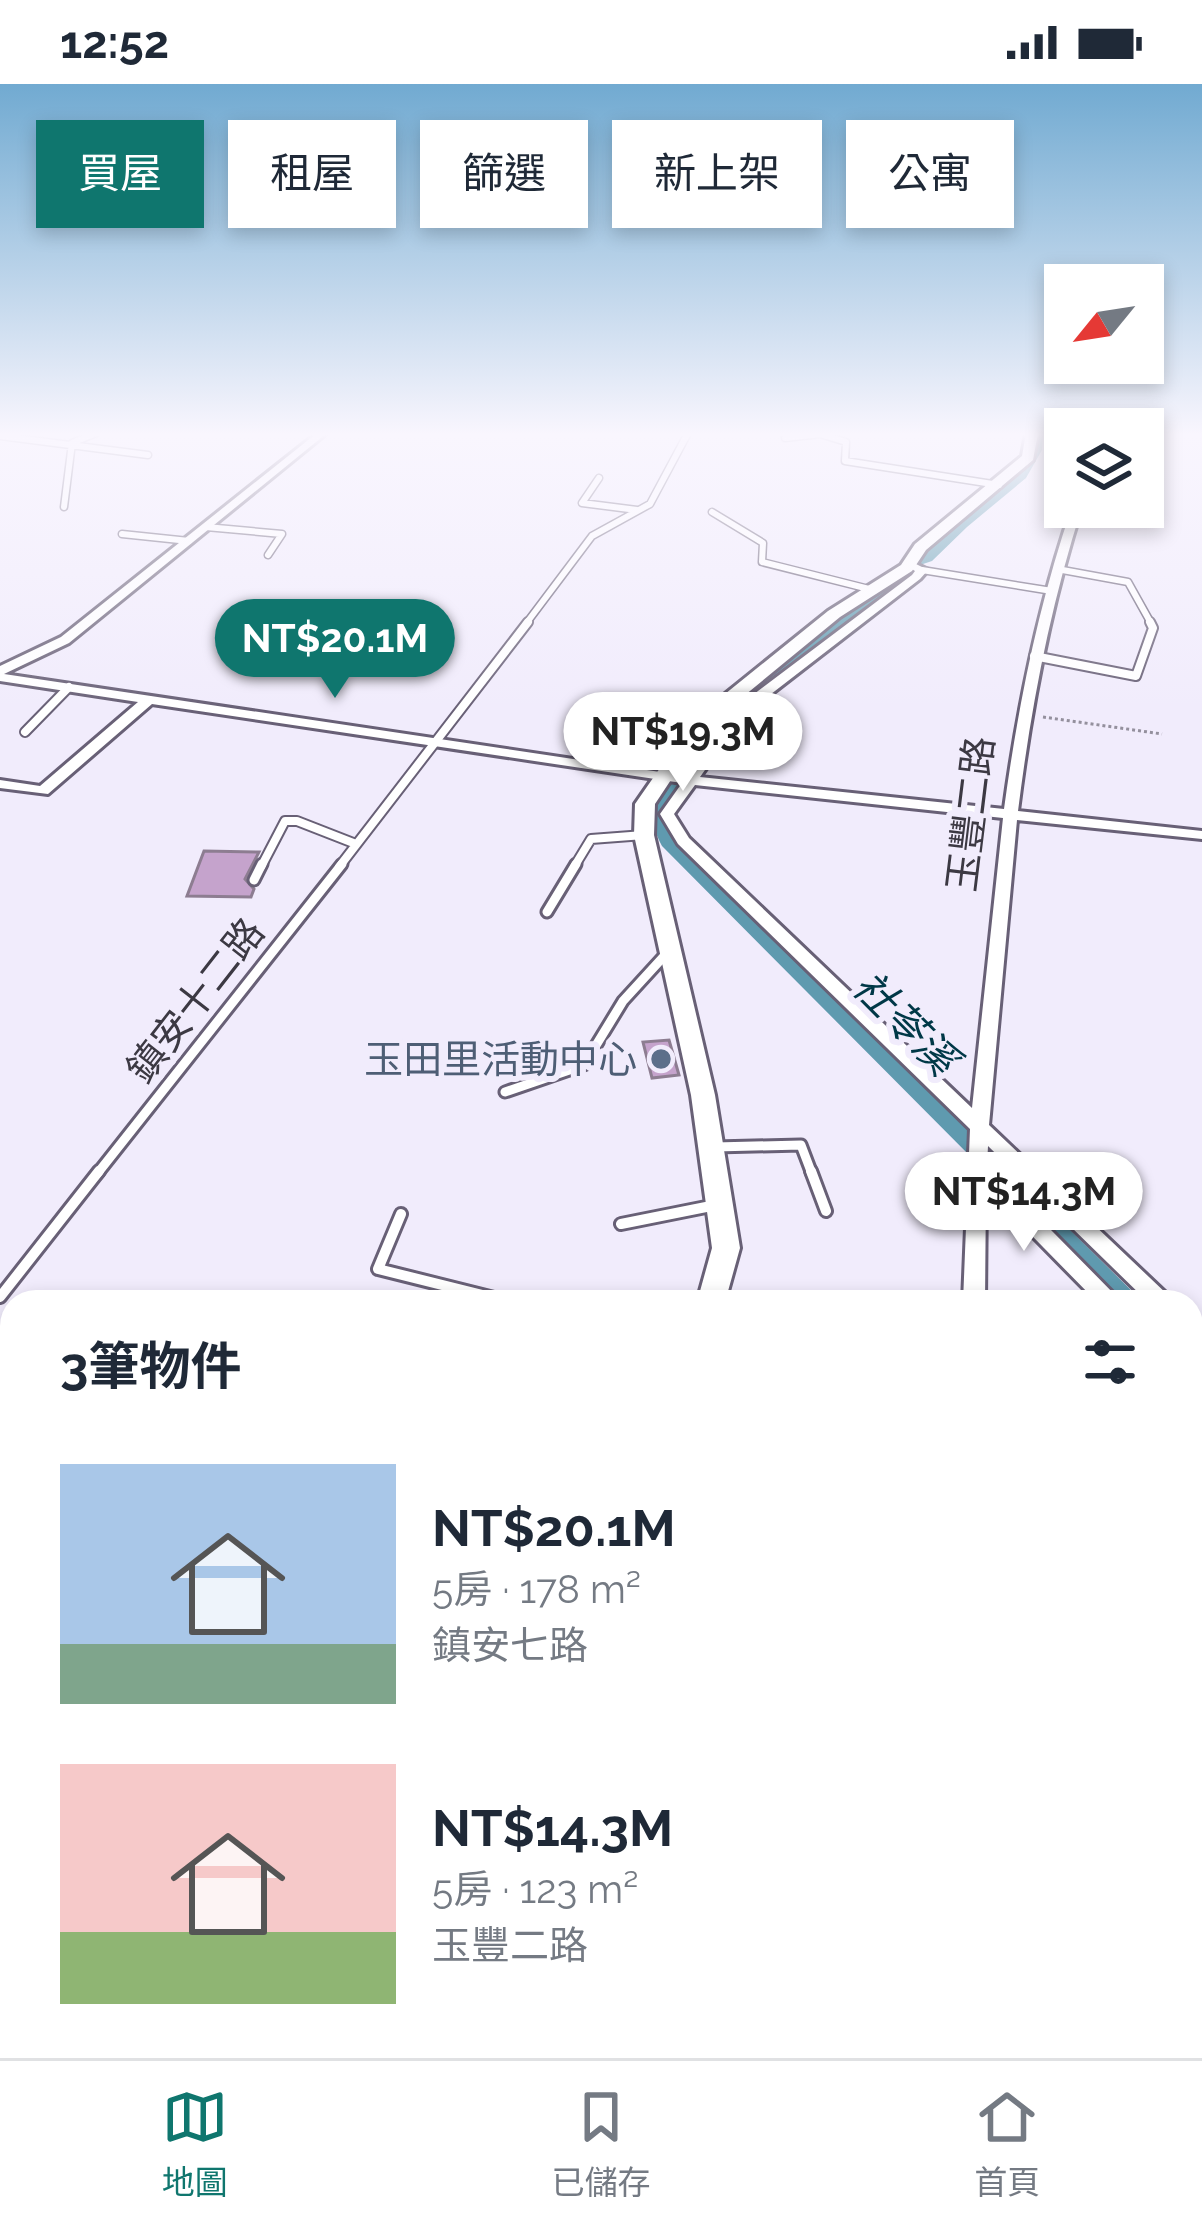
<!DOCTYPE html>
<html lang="zh-TW">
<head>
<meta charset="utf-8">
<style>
	body { margin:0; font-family:Raleway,"Noto Sans TC",sans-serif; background:#f2f2f3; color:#1f2937; height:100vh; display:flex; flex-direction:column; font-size:45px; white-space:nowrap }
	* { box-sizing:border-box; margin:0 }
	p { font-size:39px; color:#747a83 }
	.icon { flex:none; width:66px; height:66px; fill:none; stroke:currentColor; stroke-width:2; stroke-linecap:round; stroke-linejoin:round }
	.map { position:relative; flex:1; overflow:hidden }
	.panel { position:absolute; left:0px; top:1206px; width:1203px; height:768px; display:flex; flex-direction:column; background:#fff; border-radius:36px 36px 0 0; box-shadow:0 6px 18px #0003 }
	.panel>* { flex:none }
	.hud { position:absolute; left:36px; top:36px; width:1131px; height:108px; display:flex; gap:24px }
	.needle { width:78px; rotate:240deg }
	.tools { position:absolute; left:1044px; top:180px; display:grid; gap:24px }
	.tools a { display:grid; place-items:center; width:120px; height:120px; border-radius:0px; background:#fff; box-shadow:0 6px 18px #0003; font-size:60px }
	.price { position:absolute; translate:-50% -102px; padding:0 27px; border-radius:42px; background:#fff; color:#222; font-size:39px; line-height:78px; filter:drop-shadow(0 3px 6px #0008) }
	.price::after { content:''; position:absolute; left:50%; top:72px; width:36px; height:27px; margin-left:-18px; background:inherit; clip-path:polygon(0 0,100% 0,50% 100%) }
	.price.active { background:#0f766e; color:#fff }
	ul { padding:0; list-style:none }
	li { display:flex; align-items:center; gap:36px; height:300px; padding:0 60px }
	li span { display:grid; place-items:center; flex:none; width:336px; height:240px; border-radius:0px; color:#555 }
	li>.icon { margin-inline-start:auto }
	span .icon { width:144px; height:144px; fill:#fffc; stroke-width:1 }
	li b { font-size:51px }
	h2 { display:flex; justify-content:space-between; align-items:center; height:144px; padding:0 60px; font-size:51px }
	.tag { padding:0 42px; border-radius:0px; background:#fff; box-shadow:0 6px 18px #0003; font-size:42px; line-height:108px }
	.tag.active { background:#0f766e; color:#fff }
	.status { display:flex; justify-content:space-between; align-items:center; height:84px; padding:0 60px; background:#fff; direction:ltr }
	.status svg { height:33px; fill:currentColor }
	.tabs { display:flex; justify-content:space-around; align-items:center; height:168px; border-top:3px solid #e0e1e3; background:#fff; font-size:33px; color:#747a83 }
	.tabs a { display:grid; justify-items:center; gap:6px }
	.tabs .active { color:#0f766e }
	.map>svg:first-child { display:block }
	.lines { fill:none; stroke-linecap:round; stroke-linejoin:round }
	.canal { fill:#5f9aaf; fill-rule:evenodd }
	.building { fill:#c5a3cc; stroke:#8d7d91; stroke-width:3 }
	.service-far4-casing { stroke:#686076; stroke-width:9 }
	.service-far3-casing { stroke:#686076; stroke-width:12 }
	.service-far2-casing { stroke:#686076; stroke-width:15 }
	.service-far1-casing { stroke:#686076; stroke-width:16 }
	.service-casing { stroke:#686076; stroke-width:20 }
	.minor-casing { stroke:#686076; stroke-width:6 }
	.tertiary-casing { stroke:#686076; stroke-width:6 }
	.path { stroke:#94909d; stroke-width:3; stroke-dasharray:3 3; stroke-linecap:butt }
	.service-far4 { stroke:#fff; stroke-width:6 }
	.service-far3 { stroke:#fff; stroke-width:8 }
	.service-far2 { stroke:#fff; stroke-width:9 }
	.service-far1 { stroke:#fff; stroke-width:10 }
	.service { stroke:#fff; stroke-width:14 }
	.minor { fill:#fff; fill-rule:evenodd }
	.tertiary { fill:#fff; fill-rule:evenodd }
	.service-dot { fill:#5c6f8a; stroke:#f1ecfc; stroke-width:4.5 }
	.labels { text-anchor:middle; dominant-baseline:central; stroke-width:12; stroke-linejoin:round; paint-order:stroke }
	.street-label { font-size:39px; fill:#3c3943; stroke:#f1ecfc }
	.service-label { font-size:39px; fill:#4e5e75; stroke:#f1ecfc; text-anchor:end }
	.water-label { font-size:42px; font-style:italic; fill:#003847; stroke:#f1ecfc }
</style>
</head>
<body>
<div class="status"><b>12:52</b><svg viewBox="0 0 49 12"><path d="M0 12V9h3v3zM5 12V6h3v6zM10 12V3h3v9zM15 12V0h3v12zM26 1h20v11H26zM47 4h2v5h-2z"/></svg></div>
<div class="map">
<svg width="1202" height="1974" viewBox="0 0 1202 1974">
	<rect width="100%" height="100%" fill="#f1ecfc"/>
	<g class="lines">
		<path class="canal" d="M 1032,349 L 1043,349 L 1042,366 L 1026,394 L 967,443 L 932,477 L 917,482 L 917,476 C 933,464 946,449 960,436 C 991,408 1027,395 1032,349 Z
			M 905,484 L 917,487 L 822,557 L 763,606 L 710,661 L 687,691 L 675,691 L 673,688 C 736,604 820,543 905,484 Z
			M 672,696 L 680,701 L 669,729 L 676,756 L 1143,1218 L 1115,1218 L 662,762 C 649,738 651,720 666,697 Z
			M 1191,1266 L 1202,1271 L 1202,1299 L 1191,1294 Z"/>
	</g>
	<path class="building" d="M 204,767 L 259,768 L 245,795 L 254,805 L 251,813 L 187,812 Z
		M 669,956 L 679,991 L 652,994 L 643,958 Z"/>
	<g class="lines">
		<g class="service-far4-casing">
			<path id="service-far4" d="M 0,352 L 148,371
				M 785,354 L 820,350 L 846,358 L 845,377 L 999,401
				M 599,394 L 582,419 L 637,426
				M 64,423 L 72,359 L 96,349
				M 712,428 L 763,459 L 762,478 L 873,506
				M 206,443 L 282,450 L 268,471
				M 122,450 L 189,457
				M 1057,485 L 1128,498 L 1152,541
				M 922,486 L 1052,507
				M 525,541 L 592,452 L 650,420 L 688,349"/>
		</g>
		<g class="service-far3-casing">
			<path id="service-far3" d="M 1034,572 L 1136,592 L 1153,544 L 1150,538
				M 25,648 L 69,603
				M 261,783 L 285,737 L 297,737 L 356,760
				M 339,783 L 528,538
				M 574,783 L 591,755 L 644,751"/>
		</g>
		<g class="service-far2-casing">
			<path id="service-far2" d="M 254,796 L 262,780
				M 547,828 L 576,780
				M 505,1008 L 584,981 L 623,917 L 666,870
				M 715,1063 L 801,1061 L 812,1090
				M 97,1090 L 342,780"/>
		</g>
		<g class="service-far1-casing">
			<path id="service-far1" d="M 811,1087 L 826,1127
				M 401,1130 L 378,1185 L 510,1218
				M 621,1140 L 716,1121
				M 0,1213 L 99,1087"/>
		</g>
		<g class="service-casing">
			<path id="service" d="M 0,1680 L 12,1684
				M 0,1870 L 12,1848"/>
		</g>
		<g class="minor-casing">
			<path id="minor" d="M 317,349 L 327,349 L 69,559 L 4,590 L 687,692 L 734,625 L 912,491 L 915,487 L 904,480 L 910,477 L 928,486 L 920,495 L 744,631 L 700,693 L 1004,725 C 1018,622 1038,522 1072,423 L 1082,423 C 1050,523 1031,623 1018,727 L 1202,747 L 1202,755 L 1017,736 L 989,1041 L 1169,1212 L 1173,1218 L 1148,1218 L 988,1062 L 987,1081 L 1122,1218 L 1097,1218 L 986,1105 L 985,1218 L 963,1218 L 970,1045 L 678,760 L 660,730 L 682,699 L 152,620 L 48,710 L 0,704 L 0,696 L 40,702 L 138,618 L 0,597 L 0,582 L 61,553 ZM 695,701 L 1003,734 L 972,1024 L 689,754 L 674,730 Z
				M 1191,1237 L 1202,1243 L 1202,1266 L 1191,1260 Z
				M 1191,1288 L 1202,1294 L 1202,1319 L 1191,1313 Z
				M 929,1962 L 961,1962 L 958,1974 L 926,1974 Z"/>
		</g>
		<g class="tertiary-casing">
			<path id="tertiary" d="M 1026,349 L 1038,349 L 1033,376 L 926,466 L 912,487 L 840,533 L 706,643 L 655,720 L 654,751 L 715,1011 L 740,1164 L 725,1218 L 697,1218 L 712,1164 L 691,1011 L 634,751 L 635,720 L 694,635 L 828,527 L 901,481 L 915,460 L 1022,372 Z
				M 498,1962 L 540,1962 L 537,1974 L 495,1974 Z"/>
		</g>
		<path class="path" d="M 1043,633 L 1162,650"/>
		<use href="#service-far4" class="service-far4"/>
		<use href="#service-far3" class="service-far3"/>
		<use href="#service-far2" class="service-far2"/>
		<use href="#service-far1" class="service-far1"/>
		<use href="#service" class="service"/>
		<use href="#minor" class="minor"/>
		<use href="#tertiary" class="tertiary"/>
	</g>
	<linearGradient id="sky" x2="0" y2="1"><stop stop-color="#71aad1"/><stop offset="0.56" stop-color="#f9f6fe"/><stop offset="1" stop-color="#f9f6fe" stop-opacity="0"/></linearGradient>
	<rect width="1202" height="626" fill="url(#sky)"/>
	<circle class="service-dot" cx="661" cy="975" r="12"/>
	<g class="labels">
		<g class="street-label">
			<text transform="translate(970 730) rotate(-83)">玉豐二路</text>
			<text transform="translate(195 916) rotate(-52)">鎮安十二路</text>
		</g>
		<g class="service-label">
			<text x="637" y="975">玉田里活動中心</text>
		</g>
		<g class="water-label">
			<text transform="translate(905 939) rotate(45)">社苓溪</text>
		</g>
	</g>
</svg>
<div class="tools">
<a><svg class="needle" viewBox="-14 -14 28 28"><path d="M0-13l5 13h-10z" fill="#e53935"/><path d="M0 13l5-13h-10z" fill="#747a83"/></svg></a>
<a><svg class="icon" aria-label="layers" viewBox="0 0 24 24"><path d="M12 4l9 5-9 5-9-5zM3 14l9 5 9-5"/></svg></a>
</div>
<b class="price active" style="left:335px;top:617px">NT$20.1M</b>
<b class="price" style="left:683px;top:710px">NT$19.3M</b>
<b class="price" style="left:1024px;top:1170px">NT$14.3M</b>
<div class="hud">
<a class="tag active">買屋</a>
<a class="tag">租屋</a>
<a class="tag">篩選</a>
<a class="tag">新上架</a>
<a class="tag">公寓</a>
</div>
<section class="panel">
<h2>3筆物件<svg class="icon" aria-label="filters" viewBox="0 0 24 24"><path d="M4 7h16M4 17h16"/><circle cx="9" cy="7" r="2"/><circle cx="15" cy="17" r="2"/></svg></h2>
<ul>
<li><span style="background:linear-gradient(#a9c7e8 75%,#7fa58c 0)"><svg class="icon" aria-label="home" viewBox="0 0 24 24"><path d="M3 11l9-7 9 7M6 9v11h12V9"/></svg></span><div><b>NT$20.1M</b><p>5房 · 178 m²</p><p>鎮安七路</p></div></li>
<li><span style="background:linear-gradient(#f6c9c9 70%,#8fb573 0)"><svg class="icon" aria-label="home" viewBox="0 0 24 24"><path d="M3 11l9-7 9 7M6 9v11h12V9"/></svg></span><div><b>NT$14.3M</b><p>5房 · 123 m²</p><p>玉豐二路</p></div></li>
</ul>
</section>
</div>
<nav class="tabs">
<a class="active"><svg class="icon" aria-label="map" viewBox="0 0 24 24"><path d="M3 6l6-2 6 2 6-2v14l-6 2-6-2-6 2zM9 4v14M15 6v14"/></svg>地圖</a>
<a><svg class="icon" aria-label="saved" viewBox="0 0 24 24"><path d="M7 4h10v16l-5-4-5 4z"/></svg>已儲存</a>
<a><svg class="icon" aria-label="home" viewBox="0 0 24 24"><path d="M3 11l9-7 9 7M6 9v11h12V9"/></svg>首頁</a>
</nav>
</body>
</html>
